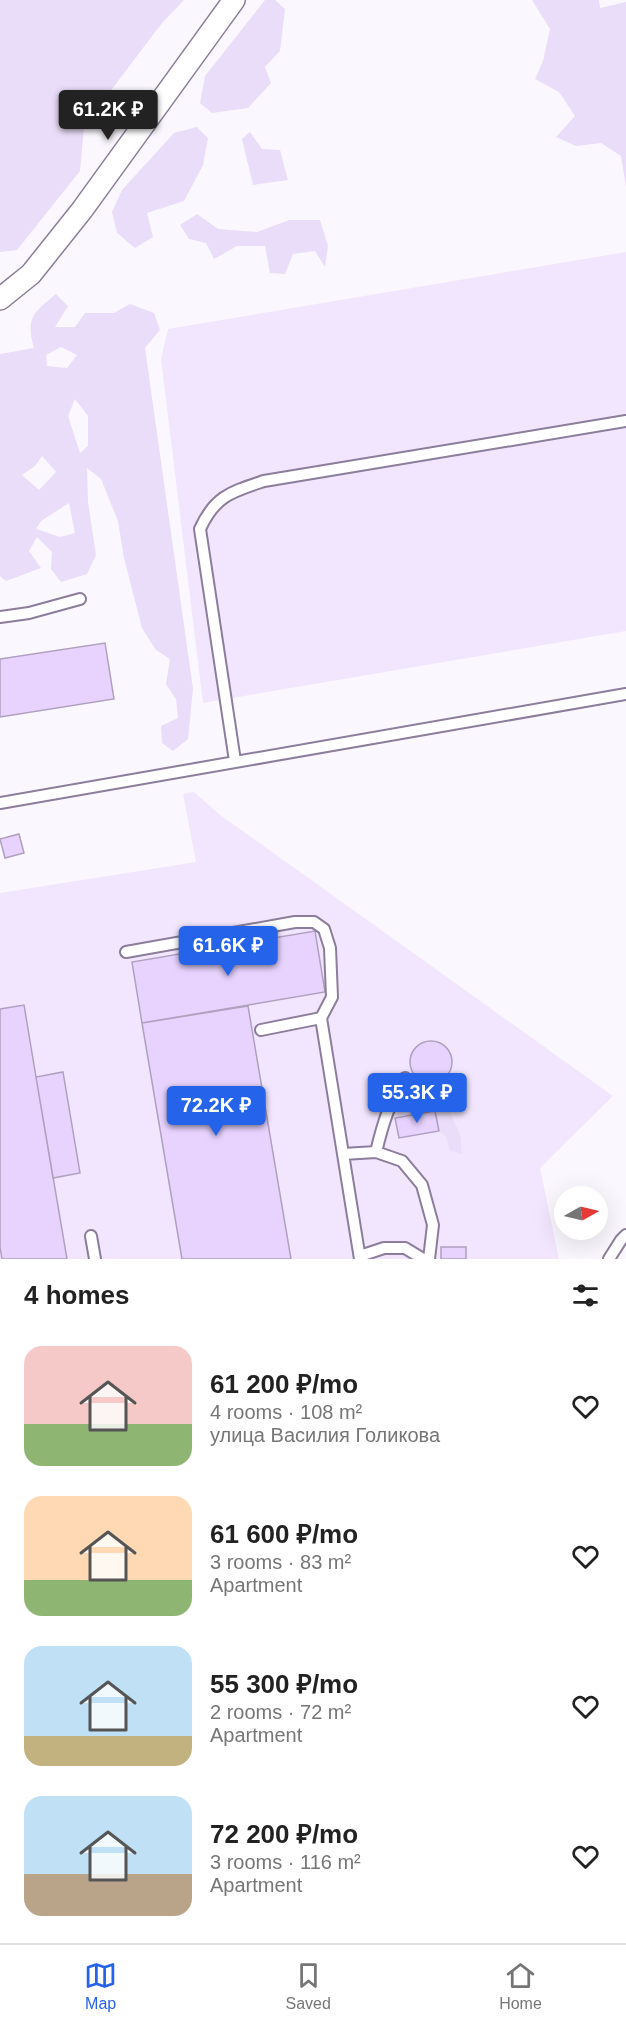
<!DOCTYPE html>
<html lang="en">
<head>
<meta charset="utf-8">
<style>
	body { margin:0; font-family:Arial,sans-serif; background:#f2f2f2; color:#222; height:100vh; display:flex; flex-direction:column; font-size:22px; white-space:nowrap }
	* { box-sizing:border-box; margin:0 }
	p { font-size:20px; color:#767676 }
	.icon { flex:none; width:33px; height:33px; fill:none; stroke:currentColor; stroke-width:2; stroke-linecap:round; stroke-linejoin:round }
	.map { position:relative; height:1259px; overflow:hidden }
	.sheet { display:flex; flex-direction:column; background:#fff; flex:1 }
	.sheet>* { flex:none }
	.needle { width:39px; rotate:82deg }
	.buttons { position:absolute; left:554px; top:1186px; display:grid; gap:12px }
	.buttons a { display:grid; place-items:center; width:54px; height:54px; border-radius:50%; background:#fff; box-shadow:0 6px 24px #0002; font-size:30px }
	.price { position:absolute; translate:-50% -51px; padding:0 14px; border-radius:6px; background:#2563eb; color:#fff; font-size:20px; line-height:39px; filter:drop-shadow(0 2px 3px #0008) }
	.price::after { content:''; position:absolute; left:50%; top:36px; width:18px; height:14px; margin-left:-9px; background:inherit; clip-path:polygon(0 0,100% 0,50% 100%) }
	.price.selected { background:#222; color:#fff }
	ul { padding:0; list-style:none }
	li { display:flex; align-items:center; gap:18px; height:150px; padding:0 24px }
	li span { display:grid; place-items:center; flex:none; width:168px; height:120px; border-radius:18px; color:#555 }
	li>.icon { margin-inline-start:auto }
	span .icon { width:72px; height:72px; fill:#fffc; stroke-width:1 }
	li b { font-size:26px }
	h2 { display:flex; justify-content:space-between; align-items:center; height:72px; padding:0 24px; font-size:26px }
	.tabs { display:flex; justify-content:space-around; align-items:center; height:84px; border-top:2px solid #e0e0e0; background:#fff; font-size:16px; color:#767676 }
	.tabs a { display:grid; justify-items:center; gap:3px }
	.tabs .selected { color:#2563eb }
	.map>svg:first-child { display:block }
	.built { fill:#f2e6fe }
	.green { fill:#eaddf9; fill-rule:evenodd }
	.building { fill:#e8d3ff; stroke:#afa0bf; stroke-width:1.5 }
	.lines { fill:none; stroke-linecap:round; stroke-linejoin:round }
	.lane-casing { stroke:#8b7d9b; stroke-width:14 }
	.street-casing { stroke:#8b7d9b; stroke-width:24 }
	.lane { stroke:#fff; stroke-width:10 }
	.street { stroke:#fff; stroke-width:21 }
</style>
</head>
<body>
<div class="map">
<svg width="626" height="1259" viewBox="0 0 626 1259">
	<rect width="100%" height="100%" fill="#fbf7fe"/>
	<path class="built" d="M 626,252 L 626,631 L 203,703 L 161,359 L 168,329 Z
		M 194,792 L 219,814 L 613,1096 L 540,1168 L 559,1259 L 0,1259 L 0,893 L 196,862 L 183,794 Z"/>
	<path class="green" d="M 0,0 L 184,0 L 162,23 L 84,126 L 80,171 L 17,250 L 0,252 Z
		M 265,0 L 275,0 L 285,9 L 280,51 L 265,67 L 271,83 L 248,108 L 212,113 L 200,103 L 205,76 Z
		M 532,0 L 599,0 L 600,8 L 626,2 L 626,187 L 621,156 L 601,143 L 576,146 L 556,137 L 575,116 L 559,92 L 535,79 L 543,61 L 550,29 Z
		M 197,127 L 208,138 L 203,165 L 184,201 L 147,213 L 153,237 L 135,248 L 117,233 L 112,212 L 122,190 L 174,133 Z
		M 250,132 L 262,149 L 280,150 L 288,180 L 253,185 L 242,139 Z
		M 197,214 L 218,229 L 257,232 L 289,220 L 320,220 L 328,246 L 325,267 L 315,251 L 293,254 L 285,274 L 270,273 L 265,246 L 237,246 L 214,259 L 206,243 L 189,239 L 180,225 Z
		M 56,294 L 68,306 L 55,327 L 75,327 L 85,313 L 114,313 L 130,304 L 154,313 L 160,330 L 145,348 L 193,689 L 188,739 L 173,751 L 162,743 L 161,726 L 178,718 L 176,699 L 166,684 L 170,659 L 156,650 L 142,628 L 124,558 L 118,521 L 101,479 L 87,468 L 88,502 L 96,555 L 87,574 L 61,582 L 51,569 L 52,552 L 37,537 L 29,551 L 41,568 L 6,581 L 0,576 L 0,354 L 34,348 C 25,318 34,312 56,294 ZM 61,347 L 77,355 L 67,368 L 47,366 L 46,355 ZM 75,399 L 88,416 L 88,446 L 80,453 L 68,416 ZM 42,456 L 56,472 L 39,490 L 22,475 L 35,466 ZM 69,503 L 75,533 L 60,537 L 36,529 L 41,521 Z
		M 433,1101 L 449,1110 L 460,1134 L 462,1154 L 450,1151 L 446,1137 L 439,1131 L 435,1111 L 395,1118 L 408,1104 Z"/>
	<path class="building" d="M 105,643 L 114,699 L 0,717 L 0,659 Z
		M 19,834 L 24,853 L 5,858 L 0,839 Z
		M 315,931 L 325,992 L 142,1023 L 132,962 Z
		M 24,1005 L 36,1077 L 67,1259 L 2,1259 L 0,1247 L 0,1009 Z
		M 248,1006 L 291,1259 L 182,1259 L 142,1023 Z
		M410 1062a21 21 0 1 1 42 0a21 21 0 1 1-42 0Z
		M 63,1072 L 80,1173 L 53,1178 L 36,1077 Z
		M 435,1111 L 439,1131 L 399,1138 L 395,1118 Z
		M 441,1247 L 466,1247 L 466,1259 L 441,1259 Z"/>
	<g class="lines">
		<g class="lane-casing">
			<path id="lane" d="M 0,617 L 29,613 L 80,599
				M 235,761 L 200,529 C 215,496 231,492 264,481 L 626,421
				M 0,803 L 626,694
				M 126,952 L 295,922 L 314,922 L 324,929 L 330,948 L 332,997 L 321,1018
				M 261,1030 L 321,1018 L 360,1259
				M 376,1152 C 383,1123 389,1103 405,1078
				M 343,1154 L 376,1152 L 402,1161 L 422,1185 L 433,1225 L 429,1259
				M 91,1236 L 95,1259
				M 360,1256 L 384,1248 L 405,1248 L 423,1259
				M 609,1259 L 621,1240 L 626,1235"/>
		</g>
		<g class="street-casing">
			<path id="street" d="M 0,299 L 31,274 L 82,210 L 234,0"/>
		</g>
		<use href="#lane" class="lane"/>
		<use href="#street" class="street"/>
	</g>
</svg>
<div class="buttons">
<a><svg class="needle" viewBox="-14 -14 28 28"><path d="M0-13l5 13h-10z" fill="#e53935"/><path d="M0 13l5-13h-10z" fill="#767676"/></svg></a>
</div>
<b class="price selected" style="left:108px;top:141px">61.2K ₽</b>
<b class="price" style="left:228px;top:977px">61.6K ₽</b>
<b class="price" style="left:417px;top:1124px">55.3K ₽</b>
<b class="price" style="left:216px;top:1137px">72.2K ₽</b>
</div>
<section class="sheet">
<h2>4 homes<svg class="icon" aria-label="filters" viewBox="0 0 24 24"><path d="M4 7h16M4 17h16"/><circle cx="9" cy="7" r="2"/><circle cx="15" cy="17" r="2"/></svg></h2>
<ul>
<li><span style="background:linear-gradient(#f6c9c9 65%,#8fb573 0)"><svg class="icon" aria-label="home" viewBox="0 0 24 24"><path d="M3 11l9-7 9 7M6 9v11h12V9"/></svg></span><div><b>61 200 ₽/mo</b><p>4 rooms · 108 m²</p><p>улица Василия Голикова</p></div><svg class="icon" aria-label="heart" viewBox="0 0 24 24"><path d="M12 20l-8-8c-3-5 5-10 8-4 3-6 11-1 8 4z"/></svg></li>
<li><span style="background:linear-gradient(#ffd9b3 70%,#8fb573 0)"><svg class="icon" aria-label="home" viewBox="0 0 24 24"><path d="M3 11l9-7 9 7M6 9v11h12V9"/></svg></span><div><b>61 600 ₽/mo</b><p>3 rooms · 83 m²</p><p>Apartment</p></div><svg class="icon" aria-label="heart" viewBox="0 0 24 24"><path d="M12 20l-8-8c-3-5 5-10 8-4 3-6 11-1 8 4z"/></svg></li>
<li><span style="background:linear-gradient(#bfe0f5 75%,#c2b280 0)"><svg class="icon" aria-label="home" viewBox="0 0 24 24"><path d="M3 11l9-7 9 7M6 9v11h12V9"/></svg></span><div><b>55 300 ₽/mo</b><p>2 rooms · 72 m²</p><p>Apartment</p></div><svg class="icon" aria-label="heart" viewBox="0 0 24 24"><path d="M12 20l-8-8c-3-5 5-10 8-4 3-6 11-1 8 4z"/></svg></li>
<li><span style="background:linear-gradient(#bfe0f5 65%,#b9a48a 0)"><svg class="icon" aria-label="home" viewBox="0 0 24 24"><path d="M3 11l9-7 9 7M6 9v11h12V9"/></svg></span><div><b>72 200 ₽/mo</b><p>3 rooms · 116 m²</p><p>Apartment</p></div><svg class="icon" aria-label="heart" viewBox="0 0 24 24"><path d="M12 20l-8-8c-3-5 5-10 8-4 3-6 11-1 8 4z"/></svg></li>
</ul>
</section>
<nav class="tabs">
<a class="selected"><svg class="icon" aria-label="map" viewBox="0 0 24 24"><path d="M3 6l6-2 6 2 6-2v14l-6 2-6-2-6 2zM9 4v14M15 6v14"/></svg>Map</a>
<a><svg class="icon" aria-label="saved" viewBox="0 0 24 24"><path d="M7 4h10v16l-5-4-5 4z"/></svg>Saved</a>
<a><svg class="icon" aria-label="home" viewBox="0 0 24 24"><path d="M3 11l9-7 9 7M6 9v11h12V9"/></svg>Home</a>
</nav>
</body>
</html>
